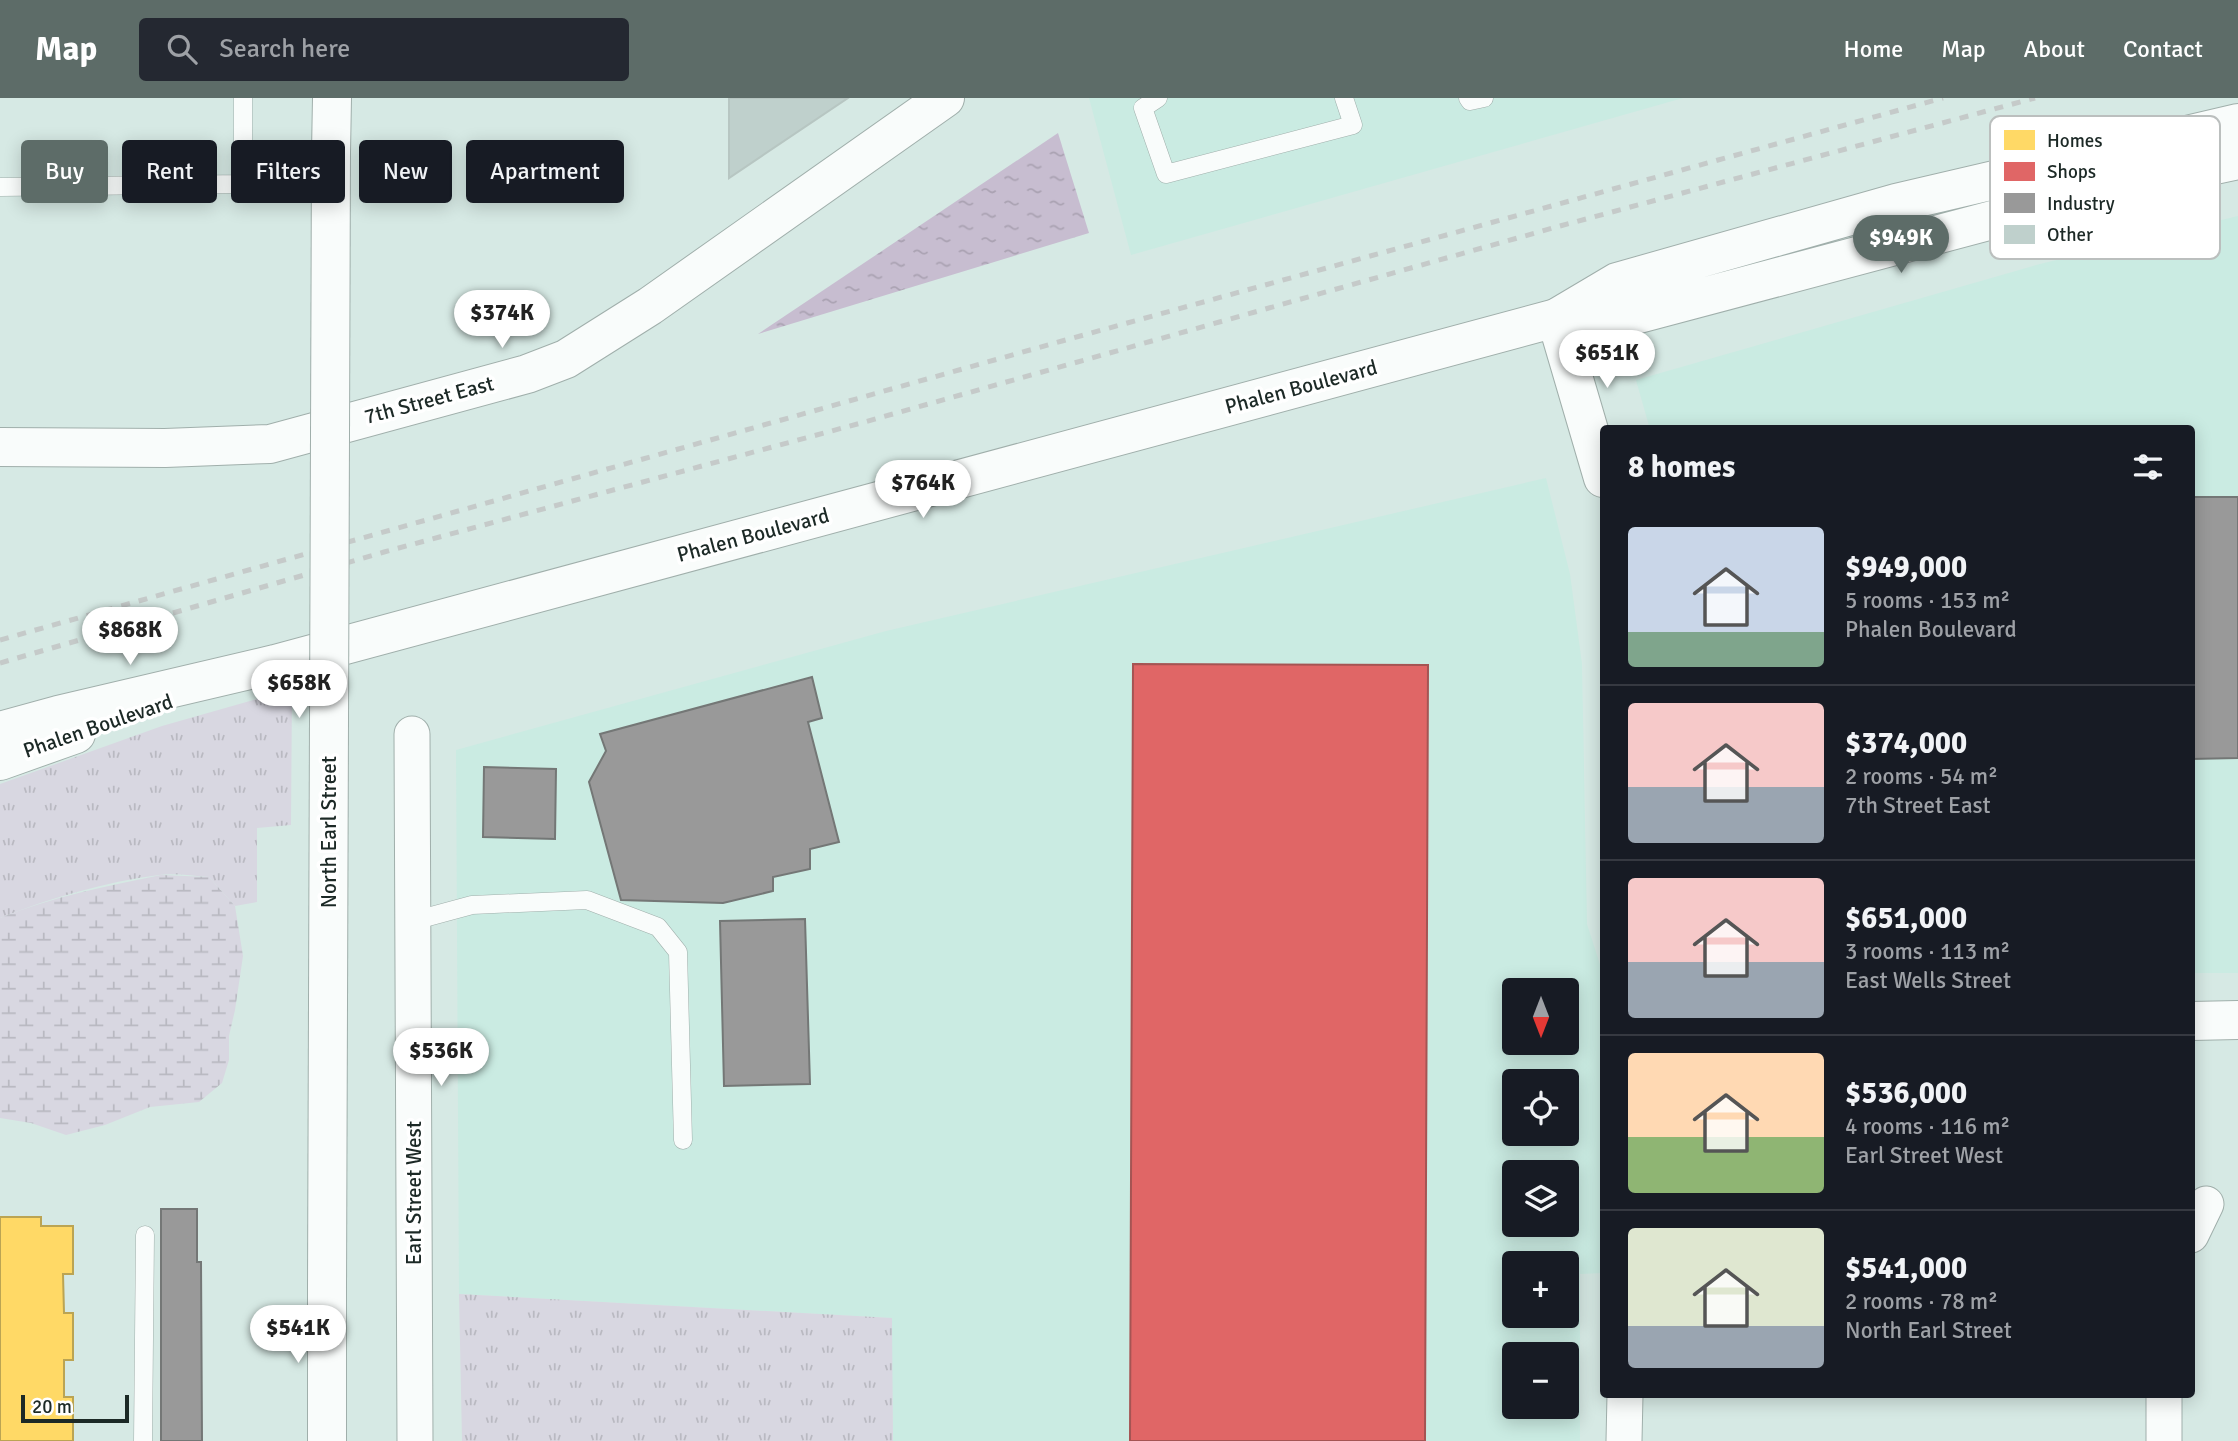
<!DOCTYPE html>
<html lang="en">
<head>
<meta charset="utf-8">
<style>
	body { margin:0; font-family:Signika,sans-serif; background:#242831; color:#f1f3f6; height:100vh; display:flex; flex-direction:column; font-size:26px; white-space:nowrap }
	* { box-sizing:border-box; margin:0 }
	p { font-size:23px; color:#9ea1a6 }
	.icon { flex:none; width:38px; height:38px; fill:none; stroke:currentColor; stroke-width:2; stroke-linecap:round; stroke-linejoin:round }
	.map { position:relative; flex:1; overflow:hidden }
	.side { position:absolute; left:1600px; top:327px; width:595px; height:973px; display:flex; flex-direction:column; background:#171b24; border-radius:7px; box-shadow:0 4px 18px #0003 }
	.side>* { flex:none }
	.banner { position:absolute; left:21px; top:42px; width:665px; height:63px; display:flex; gap:14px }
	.needle { width:46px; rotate:180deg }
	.buttons { position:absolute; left:1502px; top:880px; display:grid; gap:14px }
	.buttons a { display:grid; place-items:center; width:77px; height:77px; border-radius:7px; background:#171b24; box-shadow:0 4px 18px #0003; font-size:35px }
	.scale { position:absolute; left:21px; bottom:18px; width:108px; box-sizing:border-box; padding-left:7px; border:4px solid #1c2926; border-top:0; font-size:19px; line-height:24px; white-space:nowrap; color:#1c2926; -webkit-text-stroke:5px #fff; paint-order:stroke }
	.price { position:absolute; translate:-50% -60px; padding:0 16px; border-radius:24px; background:#fff; color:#222; font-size:23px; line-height:46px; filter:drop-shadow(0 2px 4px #0008) }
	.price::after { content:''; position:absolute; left:50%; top:42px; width:21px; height:16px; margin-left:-10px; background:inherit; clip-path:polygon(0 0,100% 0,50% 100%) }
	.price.on { background:#5d6c68; color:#fff }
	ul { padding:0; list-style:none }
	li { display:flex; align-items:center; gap:21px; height:175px; padding:0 28px }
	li+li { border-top:2px solid #363941 }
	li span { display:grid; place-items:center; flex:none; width:196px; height:140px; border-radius:7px; color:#555 }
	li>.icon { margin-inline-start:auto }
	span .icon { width:84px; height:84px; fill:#fffc; stroke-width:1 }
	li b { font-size:30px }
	h2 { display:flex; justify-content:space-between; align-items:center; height:84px; padding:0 28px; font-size:30px }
	.chip { padding:0 24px; border-radius:7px; background:#171b24; box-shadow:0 4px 18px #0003; font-size:24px; line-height:63px }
	.chip.on { background:#5d6c68; color:#fff }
	header { display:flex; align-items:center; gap:42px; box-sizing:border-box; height:98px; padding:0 35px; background:#5d6c68; color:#fff }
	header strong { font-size:33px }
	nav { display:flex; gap:38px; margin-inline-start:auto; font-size:24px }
	.search { width:490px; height:63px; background:#242831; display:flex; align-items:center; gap:18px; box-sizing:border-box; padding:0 24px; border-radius:7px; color:#9ea1a6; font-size:26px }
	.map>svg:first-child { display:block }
	.built { fill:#caebe2; fill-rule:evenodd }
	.grass { fill:url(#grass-tufts) }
	.wetland { fill:url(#wetland-marsh) }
	.water { fill:url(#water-ripples) }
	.homes { fill:#ffd966; stroke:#bba453; stroke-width:2 }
	.shops { fill:#e06666; stroke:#a55453; stroke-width:2 }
	.industry { fill:#999; stroke:#747776; stroke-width:2 }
	.building { fill:#bfd0cc; stroke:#b7c6c2; stroke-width:2 }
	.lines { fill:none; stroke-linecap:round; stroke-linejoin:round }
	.service-casing { stroke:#a0afab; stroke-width:19 }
	.minor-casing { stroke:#a0afab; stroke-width:37 }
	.tertiary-casing { stroke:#a0afab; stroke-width:40 }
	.secondary-casing { stroke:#a0afab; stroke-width:40 }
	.service { stroke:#f9fcfb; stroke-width:18 }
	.minor { stroke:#f9fcfb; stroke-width:35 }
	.tertiary { stroke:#f9fcfb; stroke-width:38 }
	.secondary { stroke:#f9fcfb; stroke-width:38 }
	.rail { stroke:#c5cac9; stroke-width:5; stroke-dasharray:9 9; stroke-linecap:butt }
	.tertiary-bridge-casing { stroke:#a0afab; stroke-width:40; stroke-linecap:butt }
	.tertiary-bridge { stroke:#f9fcfb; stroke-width:38 }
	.labels { text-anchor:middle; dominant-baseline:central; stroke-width:7; stroke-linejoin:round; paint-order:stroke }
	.street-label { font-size:21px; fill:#1c2926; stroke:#fff }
	.key { fill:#fff; stroke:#bbbfbe; stroke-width:2 }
	.key-label { font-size:19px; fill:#1c2926 }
</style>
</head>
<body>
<header>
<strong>Map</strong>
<div class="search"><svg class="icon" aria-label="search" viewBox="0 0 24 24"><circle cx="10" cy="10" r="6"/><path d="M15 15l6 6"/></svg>Search here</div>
<nav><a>Home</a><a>Map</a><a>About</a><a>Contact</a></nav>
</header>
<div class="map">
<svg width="2238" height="1343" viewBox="0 0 2238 1343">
	<defs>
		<pattern id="grass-tufts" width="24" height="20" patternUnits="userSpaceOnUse" patternTransform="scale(1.75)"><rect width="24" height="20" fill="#d8d7e1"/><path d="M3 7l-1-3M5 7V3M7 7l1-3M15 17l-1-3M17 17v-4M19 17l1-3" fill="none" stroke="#b9b9c1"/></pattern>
		<pattern id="wetland-marsh" width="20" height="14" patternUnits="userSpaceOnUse" patternTransform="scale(1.75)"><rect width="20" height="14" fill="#d8d7e1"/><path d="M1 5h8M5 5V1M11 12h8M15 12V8" fill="none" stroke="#b9b9c1"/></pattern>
		<pattern id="water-ripples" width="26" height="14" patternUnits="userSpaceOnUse" patternTransform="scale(1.75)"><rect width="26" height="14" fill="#c7bdd0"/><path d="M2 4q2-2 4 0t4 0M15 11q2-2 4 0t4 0" fill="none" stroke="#aaa2b2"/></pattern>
	</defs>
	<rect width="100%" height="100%" fill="#d6e9e4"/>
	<path class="built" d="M 1089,0 L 1683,0 L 1131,157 Z
		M 2238,118 L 2238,875 L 2191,875 L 2191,331 L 1650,331 L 1636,282 L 2040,166 Z
		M 1546,380 L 1570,476 L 1582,566 L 1587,826 L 1603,876 L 1603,1175 L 1580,1176 L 1580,1343 L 893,1343 L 891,1220 L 459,1196 L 456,652 L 886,533 ZM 1514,892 L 1566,892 L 1566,945 L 1514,945 ZM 1514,984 L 1566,984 L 1566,1036 L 1514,1036 ZM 1514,1074 L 1566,1074 L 1566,1127 L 1514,1127 ZM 1514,1166 L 1566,1166 L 1566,1218 L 1514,1218 ZM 1514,1256 L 1566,1256 L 1566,1309 L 1514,1309 Z"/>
	<path class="grass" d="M 292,591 L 291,727 L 257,730 L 257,804 L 235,808 L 209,779 C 193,778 175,775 159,777 C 105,784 50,800 0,820 L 0,686 L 162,628 Z
		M 459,1196 L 892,1220 L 893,1343 L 462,1343 Z"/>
	<path class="wetland" d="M 161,777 L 209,779 L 235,808 L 243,858 L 235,912 L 229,938 L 229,962 L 222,985 L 199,1004 L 150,1009 L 105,1027 L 66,1037 L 31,1025 L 0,1020 L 0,820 C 52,799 106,788 161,777 Z"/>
	<path class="water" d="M 1058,35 L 1089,135 L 758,236 Z"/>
	<path class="homes" d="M 0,1119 L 41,1119 L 41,1128 L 73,1128 L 73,1176 L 63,1176 L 64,1215 L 73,1215 L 73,1262 L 64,1262 L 64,1299 L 73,1299 L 73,1343 L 0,1343 Z"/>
	<path class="shops" d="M 1133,566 L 1428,567 L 1425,1343 L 1130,1343 Z"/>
	<path class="industry" d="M 2191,399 L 2238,399 L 2238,660 L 2191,661 Z
		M 812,579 L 822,620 L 808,624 L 839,744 L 810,751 L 810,771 L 773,779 L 773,793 L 723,805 L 621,802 L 589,684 L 606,653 L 600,636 Z
		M 484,669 L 556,671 L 555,741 L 483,739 Z
		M 805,821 L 810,986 L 724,988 L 720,823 Z
		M 161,1111 L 197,1111 L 197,1164 L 201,1164 L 202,1343 L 161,1343 Z"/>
	<path class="building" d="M 729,0 L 848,0 L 729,80 Z"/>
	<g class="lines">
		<g class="service-casing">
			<path id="service" d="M 1158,0 L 1143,10 L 1166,76 L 1353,27 L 1344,0
				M 1468,0 L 1470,3 L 1484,0
				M 0,89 L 243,86 L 243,0
				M 413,823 L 472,807 L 587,802 L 658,829 L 678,854 L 683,1042
				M 143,1343 L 145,1137"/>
		</g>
		<g class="minor-casing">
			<path id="minor" d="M 412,636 L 415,1343
				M 2191,1137 L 2206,1106
				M 1624,1343 L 1625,1297
				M 2164,1343 L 2164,1297"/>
		</g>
		<g class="tertiary-casing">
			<path id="tertiary" d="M 331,54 L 332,0
				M 1556,220 L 1603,380
				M 0,349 L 165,350 L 270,346 L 527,276 L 566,261 L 650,208 L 945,0
				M 2191,923 L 2238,922
				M 327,1343 L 327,1190"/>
		</g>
		<g class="secondary-casing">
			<path id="secondary" d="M 1558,219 L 1617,184 L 1896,105 L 2238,25
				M 0,633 L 58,617 L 275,566 L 1556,220 L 1624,220 L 2131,85 L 2238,62
				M 0,663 L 76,636"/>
		</g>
		<use href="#service" class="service"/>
		<use href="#minor" class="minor"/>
		<use href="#tertiary" class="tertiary"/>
		<use href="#secondary" class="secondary"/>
		<path class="rail" d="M 0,542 L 1062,243 L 1943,0
			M 0,565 L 384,454 L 861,325 L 1560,128 L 2035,0"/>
		<g class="tertiary-bridge-casing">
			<path id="tertiary-bridge" d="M 327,1190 L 331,54"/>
		</g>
		<use href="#tertiary-bridge" class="tertiary-bridge"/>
	</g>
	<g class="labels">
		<g class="street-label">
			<text transform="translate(1301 289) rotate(-15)">Phalen Boulevard</text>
			<text transform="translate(429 302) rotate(-15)">7th Street East</text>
			<text transform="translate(753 437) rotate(-15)">Phalen Boulevard</text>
			<text transform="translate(98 628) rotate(-19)">Phalen Boulevard</text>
			<text transform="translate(329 734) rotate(-90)">North Earl Street</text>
			<text transform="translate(414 1095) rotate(-90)">Earl Street West</text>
		</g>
	</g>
	<rect x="1990" y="18" width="230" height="143" rx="10" class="key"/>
	<rect x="2004" y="32" width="31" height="20" fill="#ffd966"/>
	<rect x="2004" y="64" width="31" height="19" fill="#e06666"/>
	<rect x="2004" y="95" width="31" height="20" fill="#999"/>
	<rect x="2004" y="127" width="31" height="19" fill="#bfd0cc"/>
	<g class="key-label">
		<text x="2047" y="49">Homes</text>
		<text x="2047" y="80">Shops</text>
		<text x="2047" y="112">Industry</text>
		<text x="2047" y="143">Other</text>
	</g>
</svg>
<div class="buttons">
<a><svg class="needle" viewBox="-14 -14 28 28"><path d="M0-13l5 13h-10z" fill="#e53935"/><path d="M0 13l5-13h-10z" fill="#9ea1a6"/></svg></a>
<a><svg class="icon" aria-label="locate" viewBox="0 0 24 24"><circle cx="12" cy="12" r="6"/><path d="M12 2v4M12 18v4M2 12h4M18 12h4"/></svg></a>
<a><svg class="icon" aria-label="layers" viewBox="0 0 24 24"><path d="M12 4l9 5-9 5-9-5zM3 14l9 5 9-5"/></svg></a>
<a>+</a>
<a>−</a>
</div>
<div class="scale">20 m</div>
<b class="price on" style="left:1901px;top:177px">$949K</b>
<b class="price" style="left:502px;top:252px">$374K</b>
<b class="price" style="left:1607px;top:292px">$651K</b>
<b class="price" style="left:923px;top:422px">$764K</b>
<b class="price" style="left:130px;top:569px">$868K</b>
<b class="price" style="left:299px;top:622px">$658K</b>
<b class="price" style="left:441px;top:990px">$536K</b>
<b class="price" style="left:298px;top:1267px">$541K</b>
<div class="banner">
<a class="chip on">Buy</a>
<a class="chip">Rent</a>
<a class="chip">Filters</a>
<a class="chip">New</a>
<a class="chip">Apartment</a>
</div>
<section class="side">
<h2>8 homes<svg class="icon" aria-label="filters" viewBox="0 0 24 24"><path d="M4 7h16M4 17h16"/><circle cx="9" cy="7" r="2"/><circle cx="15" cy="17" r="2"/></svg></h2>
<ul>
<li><span style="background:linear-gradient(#c9d6e8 75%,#7fa58c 0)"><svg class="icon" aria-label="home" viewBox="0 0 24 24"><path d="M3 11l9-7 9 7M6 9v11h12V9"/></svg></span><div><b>$949,000</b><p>5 rooms · 153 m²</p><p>Phalen Boulevard</p></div></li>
<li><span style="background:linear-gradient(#f6c9c9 60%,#9aa5b1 0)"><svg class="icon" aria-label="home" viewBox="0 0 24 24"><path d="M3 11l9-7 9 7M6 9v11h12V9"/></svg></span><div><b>$374,000</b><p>2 rooms · 54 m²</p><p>7th Street East</p></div></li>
<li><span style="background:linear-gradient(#f6c9c9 60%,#9aa5b1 0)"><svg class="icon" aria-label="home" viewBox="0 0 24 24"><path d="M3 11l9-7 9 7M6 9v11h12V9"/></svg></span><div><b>$651,000</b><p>3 rooms · 113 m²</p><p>East Wells Street</p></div></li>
<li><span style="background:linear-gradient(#ffd9b3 60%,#8fb573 0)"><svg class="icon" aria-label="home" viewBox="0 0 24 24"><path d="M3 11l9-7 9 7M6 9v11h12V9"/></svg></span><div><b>$536,000</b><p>4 rooms · 116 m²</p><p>Earl Street West</p></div></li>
<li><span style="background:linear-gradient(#dfe7d0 70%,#9aa5b1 0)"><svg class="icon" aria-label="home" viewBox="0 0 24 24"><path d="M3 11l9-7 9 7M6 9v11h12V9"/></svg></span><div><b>$541,000</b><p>2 rooms · 78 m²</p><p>North Earl Street</p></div></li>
</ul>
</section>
</div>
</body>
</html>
